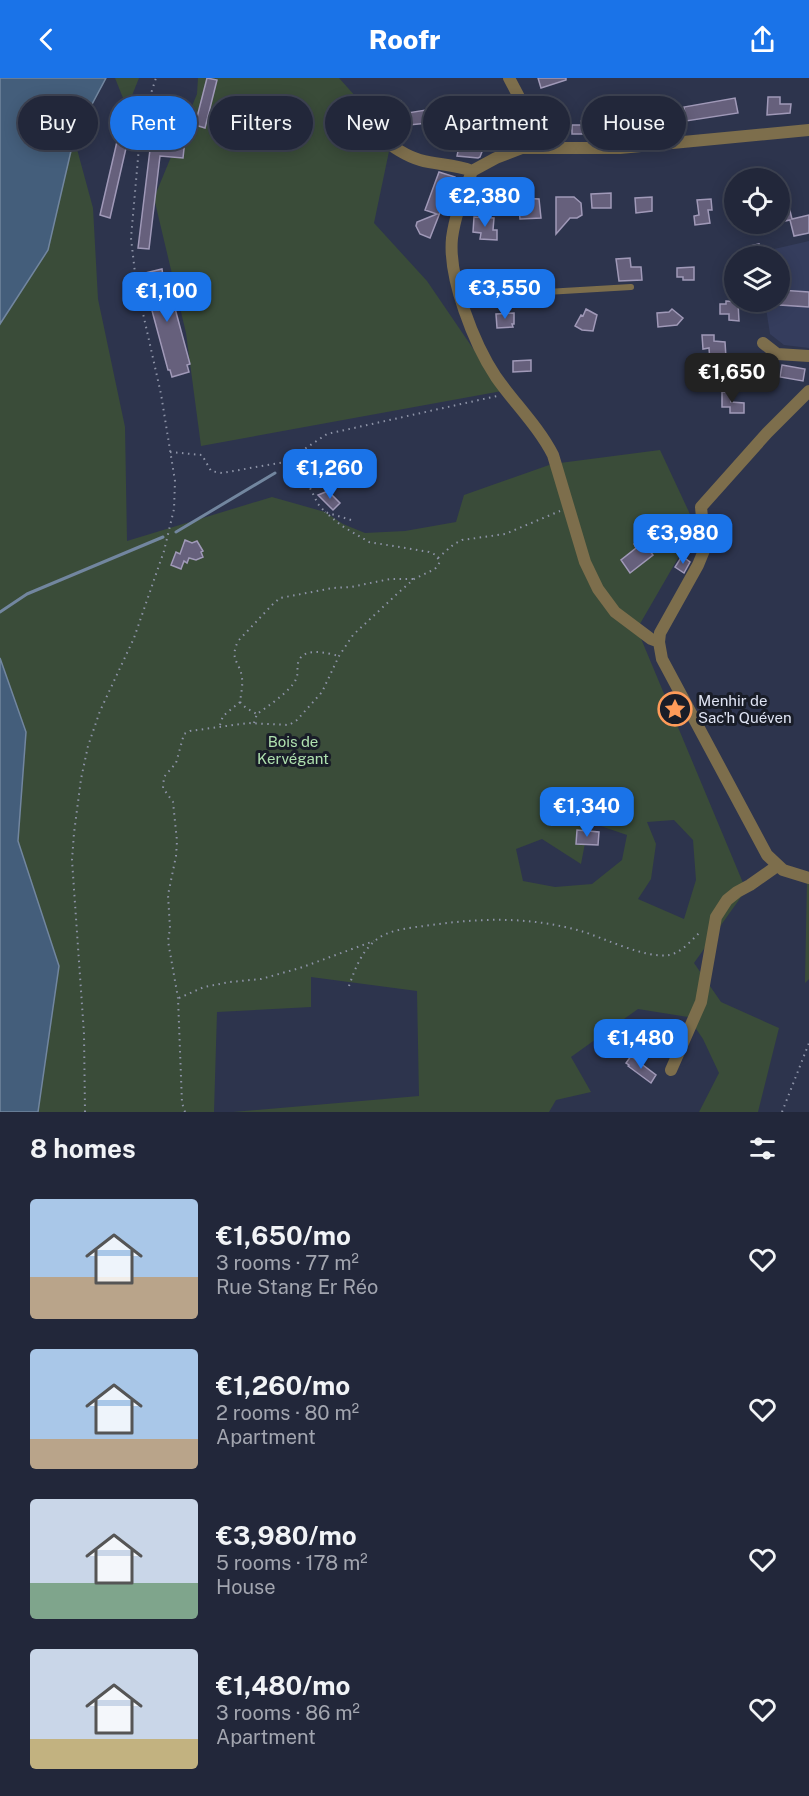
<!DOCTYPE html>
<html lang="en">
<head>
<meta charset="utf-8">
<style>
	body { margin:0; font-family:"Public Sans",sans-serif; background:#2e3345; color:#f1f3f6; height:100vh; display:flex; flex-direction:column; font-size:22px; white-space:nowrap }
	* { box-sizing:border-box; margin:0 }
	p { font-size:20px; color:#a2a5af }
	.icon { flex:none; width:33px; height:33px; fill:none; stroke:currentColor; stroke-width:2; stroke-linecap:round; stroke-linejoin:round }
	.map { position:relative; height:1034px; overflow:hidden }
	.drawer { display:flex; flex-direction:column; background:#22273a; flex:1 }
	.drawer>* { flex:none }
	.hud { position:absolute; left:18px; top:18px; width:774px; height:54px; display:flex; gap:12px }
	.tools { position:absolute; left:724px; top:90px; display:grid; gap:12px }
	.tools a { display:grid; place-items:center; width:66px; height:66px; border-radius:50%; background:#22273a; box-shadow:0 3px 15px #0003,0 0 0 2px #3f4454; font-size:30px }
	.price { position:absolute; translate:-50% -51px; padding:0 14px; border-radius:12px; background:#1a73e8; color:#fff; font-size:20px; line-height:39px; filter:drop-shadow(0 2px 3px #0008) }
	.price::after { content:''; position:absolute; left:50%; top:36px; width:18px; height:14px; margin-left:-9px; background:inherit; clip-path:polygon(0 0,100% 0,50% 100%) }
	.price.active { background:#222; color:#fff }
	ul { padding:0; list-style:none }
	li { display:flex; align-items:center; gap:18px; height:150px; padding:0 30px }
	li span { display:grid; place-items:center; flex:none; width:168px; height:120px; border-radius:6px; color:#555 }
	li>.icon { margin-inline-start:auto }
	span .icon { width:72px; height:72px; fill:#fffc; stroke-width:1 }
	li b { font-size:26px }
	h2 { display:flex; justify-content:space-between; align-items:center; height:72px; padding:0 30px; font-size:26px }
	.tag { padding:0 21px; border-radius:27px; background:#22273a; box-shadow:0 3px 15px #0003,0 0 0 2px #3f4454; font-size:21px; line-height:54px }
	.tag.active { background:#1a73e8; color:#fff }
	header { display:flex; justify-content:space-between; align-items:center; height:78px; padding:0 30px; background:#1a73e8; color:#fff; font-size:27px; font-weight:800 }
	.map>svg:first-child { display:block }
	.built { fill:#353d5d }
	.green { fill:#3a4c39; fill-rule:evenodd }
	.water { fill:#445e7b; stroke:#72869f; stroke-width:1.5 }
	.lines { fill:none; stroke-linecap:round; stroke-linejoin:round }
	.stream { stroke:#72869f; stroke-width:3 }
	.building { fill:#66607c; stroke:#a099b8; stroke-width:1.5 }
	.path { stroke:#8d93a7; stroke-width:2; stroke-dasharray:1.5 4.5; stroke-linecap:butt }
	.service { stroke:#7d6e4c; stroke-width:6 }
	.minor { stroke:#7d6e4c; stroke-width:12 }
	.labels { text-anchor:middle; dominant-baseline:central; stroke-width:6; stroke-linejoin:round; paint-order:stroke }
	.poi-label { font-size:15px; fill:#dfe4f4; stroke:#191d28; text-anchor:start }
	.park-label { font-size:15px; fill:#afe1af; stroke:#191d28 }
</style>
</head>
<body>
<header><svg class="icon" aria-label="back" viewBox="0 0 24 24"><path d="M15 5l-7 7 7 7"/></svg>Roofr<svg class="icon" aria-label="share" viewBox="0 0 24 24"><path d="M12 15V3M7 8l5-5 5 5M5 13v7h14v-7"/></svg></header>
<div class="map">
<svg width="809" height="1034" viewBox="0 0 809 1034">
	<rect width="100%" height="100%" fill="#2d344d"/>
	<path class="built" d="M 809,163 L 809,270 L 784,267 L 770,256 L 765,224 L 780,224 L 780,178 L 769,178 L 770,172 Z"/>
	<path class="green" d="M 115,0 L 139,0 L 127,30 Z
		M 198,0 L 339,0 L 392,59 L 374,145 L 427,203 L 502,313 L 201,368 L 186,255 L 154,120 L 197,16 Z
		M 74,60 L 93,130 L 98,221 L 125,349 L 127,463 L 272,419 L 325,434 L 343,446 L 365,455 L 405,453 L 456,444 L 464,417 L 552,386 L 660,372 L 696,449 L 637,551 L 746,812 L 694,885 L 721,924 L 779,950 L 758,1034 L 699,1034 L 719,995 L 703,961 L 688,939 L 638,931 L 571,979 L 591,1014 L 556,1022 L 549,1034 L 233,1034 L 419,1018 L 417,913 L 311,899 L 311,929 L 217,934 L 214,1034 L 38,1034 L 59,888 L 18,763 L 26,654 L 0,580 L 0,246 L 48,172 ZM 674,742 L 693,762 L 696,802 L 684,841 L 638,821 L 651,801 L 656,766 L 647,744 ZM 589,744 L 627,757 L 622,782 L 592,806 L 555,809 L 523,803 L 516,771 L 542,761 L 581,786 Z
		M 807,800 L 809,801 L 809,901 L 805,905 Z"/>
	<path class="water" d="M 0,0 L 106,0 L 74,60 L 48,172 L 0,246 Z
		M 0,580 L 26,654 L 18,763 L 59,888 L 38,1034 L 0,1034 Z"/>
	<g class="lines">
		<path class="stream" d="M 176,454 L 275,395
			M 0,534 L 27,516 L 163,459"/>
	</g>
	<path class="building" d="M 207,0 L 217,2 L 205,50 L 195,47 Z
		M 538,0 L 566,0 L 566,2 L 541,10 Z
		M 768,19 L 780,19 L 780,26 L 791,26 L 790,35 L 767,37 Z
		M 735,20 L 738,35 L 686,43 L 684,29 Z
		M 401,23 L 402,36 L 382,39 L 380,26 Z
		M 426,32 L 428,45 L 409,47 L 407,35 Z
		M 122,42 L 132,44 L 110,140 L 100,137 Z
		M 581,43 L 609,44 L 610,53 L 666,49 L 667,57 L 607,62 L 607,56 L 572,56 L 572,47 L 581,47 Z
		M 495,44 L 512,45 L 513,54 L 494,53 Z
		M 529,46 L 540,48 L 540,50 L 547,51 L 547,62 L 530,62 Z
		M 153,47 L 186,52 L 183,80 L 160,78 L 149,171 L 138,170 Z
		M 463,56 L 491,61 L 489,72 L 483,71 L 480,79 L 478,80 L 457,78 L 459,68 L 463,68 Z
		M 439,94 L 455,99 L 451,115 L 448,114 L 430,160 L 420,156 L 416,148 L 417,144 L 437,136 L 425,132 Z
		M 783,105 L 792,141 L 809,137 L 809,155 L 794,158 L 790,142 L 780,144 L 780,106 Z
		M 611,115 L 611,130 L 592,130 L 591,116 Z
		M 556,119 L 574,119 L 581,125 L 582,137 L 577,140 L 570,140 L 556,156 Z
		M 652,119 L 652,133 L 636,135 L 635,120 Z
		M 518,120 L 539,121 L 541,140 L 520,141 Z
		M 711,121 L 712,132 L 708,132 L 710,145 L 695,147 L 694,138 L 699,137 L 697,122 Z
		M 474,139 L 494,140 L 493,152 L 497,152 L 497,162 L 480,161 L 481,155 L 473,154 Z
		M 759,166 L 761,178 L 752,178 L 750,168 Z
		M 630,180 L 631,189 L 641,189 L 642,202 L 619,203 L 616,181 Z
		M 694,189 L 694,202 L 683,202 L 683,199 L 677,199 L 677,190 Z
		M 162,191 L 163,198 L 166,197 L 190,286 L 187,287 L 189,294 L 172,299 L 170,292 L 168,292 L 144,203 L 147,202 L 145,195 Z
		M 495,194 L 511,194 L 512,211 L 499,212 L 496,208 L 487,209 L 486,198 L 495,198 Z
		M 780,212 L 809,214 L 809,229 L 780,227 Z
		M 726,223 L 738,224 L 739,243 L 729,242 L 729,236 L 720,236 L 720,226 L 726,226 Z
		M 586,231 L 597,237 L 593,253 L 582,252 L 575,248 L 581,237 L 583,238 Z
		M 672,231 L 683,240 L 677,247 L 658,249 L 657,235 L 669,234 Z
		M 514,235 L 514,246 L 512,246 L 513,249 L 497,250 L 496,236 Z
		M 702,257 L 714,257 L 714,263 L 725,264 L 727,295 L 716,296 L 715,284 L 710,284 L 709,270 L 703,271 Z
		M 531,282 L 531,293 L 513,294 L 513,283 Z
		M 782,287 L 805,291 L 803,303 L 780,299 Z
		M 722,314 L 731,314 L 731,324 L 744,325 L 744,335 L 730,335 L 730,329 L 722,329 Z
		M 328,413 L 340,425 L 333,432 L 318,417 Z
		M 641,461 L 653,477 L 630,495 L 621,482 L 636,470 L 634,466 Z
		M 185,462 L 192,465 L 197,463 L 203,473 L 201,474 L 203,479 L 196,482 L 189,480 L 187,485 L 184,483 L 181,491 L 171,487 L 176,474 L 180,476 Z
		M 682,478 L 690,484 L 684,495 L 675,489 Z
		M 577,752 L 599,754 L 598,767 L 576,766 Z
		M 631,978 L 656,997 L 651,1005 L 628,988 L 629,987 L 626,985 Z"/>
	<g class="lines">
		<path class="path" d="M 170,374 L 202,377 L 211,393 L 222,395 L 296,382
			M 351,442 L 325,434 L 318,426 L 296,382 L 303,372 L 327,356 L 497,318
			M 438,480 L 454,466 L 462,462 L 505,456 L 560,433
			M 240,624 L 246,630 L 257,636
			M 254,645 L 257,636 C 267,629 292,612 296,601 C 299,595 296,589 299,582 C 306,569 327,575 339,578
			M 220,647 L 223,638 L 240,624 C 241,616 243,607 242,600 C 240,583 229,583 238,563 L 272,527 L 280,520 L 333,510 L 351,509 L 390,501 L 414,501
			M 349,908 C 355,891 361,874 376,862 C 388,852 408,850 424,848 C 478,840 528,838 581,853 C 604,860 646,881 669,877 C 681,875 692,862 701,853
			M 179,920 L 204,909 L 230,904 L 261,901 L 300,890 L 374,863
			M 85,1034 L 84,956 L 72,782 L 74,755 L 81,701 L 88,668 L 100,633 L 134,560 L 164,473 L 174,431 L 175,403 L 161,316 L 136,204 L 131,160 L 141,46 L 156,0
			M 185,1034 L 182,1025 L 178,920 L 168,863 L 170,850 L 168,817 L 176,778 L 177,763 L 173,724 L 163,710 L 164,699 L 176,685 L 184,656 L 190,653 L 248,645 L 289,647 L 297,642 L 322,614 L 339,578 L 353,557 L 397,516 L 414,501 L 435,491 L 440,484 L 436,477 L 429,474 L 369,464 L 342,448 L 325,434
			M 782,1034 L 809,965"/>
		<path class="service" d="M 461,219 L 631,209"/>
		<path class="minor" d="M 509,0 L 519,19 L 522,70
			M 366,50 C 382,60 401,77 420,82 C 437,87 455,86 472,93
			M 809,52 L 620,70 L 522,70 L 496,80 L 472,93 C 464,115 455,137 452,160 C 448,200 474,266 496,299 C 515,326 538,348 553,377 L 585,484 L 598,511 L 615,534 L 651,561 L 659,564 L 662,581 L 767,777 L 783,792 L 809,800
			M 763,265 L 777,276 L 809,278
			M 659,564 L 660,555 L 698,487 L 705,470 L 701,429 L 767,355 L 809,313
			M 671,992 L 701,924 L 716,839 L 727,822 L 737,814 L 750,807 L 777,788"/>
	</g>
	<defs>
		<g id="sight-ring" transform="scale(1.725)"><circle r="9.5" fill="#191d28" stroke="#fe9b59" stroke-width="1.5"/><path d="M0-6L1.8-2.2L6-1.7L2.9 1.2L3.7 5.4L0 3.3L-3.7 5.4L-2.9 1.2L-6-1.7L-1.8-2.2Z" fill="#fe9b59"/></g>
	</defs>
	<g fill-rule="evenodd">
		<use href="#sight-ring" x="675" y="631"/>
	</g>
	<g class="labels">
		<g class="poi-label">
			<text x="698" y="622">Menhir de<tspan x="698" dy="17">Sac'h Quéven</tspan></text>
		</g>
		<g class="park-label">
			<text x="293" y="663">Bois de<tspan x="293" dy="17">Kervégant</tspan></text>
		</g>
	</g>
</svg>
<div class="tools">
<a><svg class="icon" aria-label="locate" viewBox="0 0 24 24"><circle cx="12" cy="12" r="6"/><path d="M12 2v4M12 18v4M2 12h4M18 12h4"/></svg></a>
<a><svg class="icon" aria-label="layers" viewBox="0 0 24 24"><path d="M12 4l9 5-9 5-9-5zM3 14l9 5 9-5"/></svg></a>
</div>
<b class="price" style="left:485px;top:150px">€2,380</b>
<b class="price" style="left:505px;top:242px">€3,550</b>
<b class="price" style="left:167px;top:245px">€1,100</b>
<b class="price active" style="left:732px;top:326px">€1,650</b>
<b class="price" style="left:330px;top:422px">€1,260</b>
<b class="price" style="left:683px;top:487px">€3,980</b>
<b class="price" style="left:587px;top:760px">€1,340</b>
<b class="price" style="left:641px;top:992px">€1,480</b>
<div class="hud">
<a class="tag">Buy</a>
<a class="tag active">Rent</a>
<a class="tag">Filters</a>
<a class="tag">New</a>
<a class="tag">Apartment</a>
<a class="tag">House</a>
</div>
</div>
<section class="drawer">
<h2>8 homes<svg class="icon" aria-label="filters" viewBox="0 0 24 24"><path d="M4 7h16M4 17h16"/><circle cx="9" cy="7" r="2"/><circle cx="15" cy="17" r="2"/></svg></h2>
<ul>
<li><span style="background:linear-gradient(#a9c7e8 65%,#b9a48a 0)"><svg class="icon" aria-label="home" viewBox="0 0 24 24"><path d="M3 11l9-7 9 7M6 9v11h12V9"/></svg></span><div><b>€1,650/mo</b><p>3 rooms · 77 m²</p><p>Rue Stang Er Réo</p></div><svg class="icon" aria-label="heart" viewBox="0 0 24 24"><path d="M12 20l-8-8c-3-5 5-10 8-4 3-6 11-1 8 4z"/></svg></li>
<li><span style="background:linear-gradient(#a9c7e8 75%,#b9a48a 0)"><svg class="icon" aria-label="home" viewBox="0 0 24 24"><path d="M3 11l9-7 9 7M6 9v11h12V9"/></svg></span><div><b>€1,260/mo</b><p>2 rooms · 80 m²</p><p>Apartment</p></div><svg class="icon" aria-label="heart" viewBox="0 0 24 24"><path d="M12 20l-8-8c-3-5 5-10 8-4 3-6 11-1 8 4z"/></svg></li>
<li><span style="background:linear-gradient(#c9d6e8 70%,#7fa58c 0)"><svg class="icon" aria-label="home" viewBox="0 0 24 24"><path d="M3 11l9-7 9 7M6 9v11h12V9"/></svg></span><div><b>€3,980/mo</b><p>5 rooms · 178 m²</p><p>House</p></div><svg class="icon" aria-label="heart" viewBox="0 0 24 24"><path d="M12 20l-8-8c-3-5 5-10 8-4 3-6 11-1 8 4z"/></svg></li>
<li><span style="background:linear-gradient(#c9d6e8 75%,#c2b280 0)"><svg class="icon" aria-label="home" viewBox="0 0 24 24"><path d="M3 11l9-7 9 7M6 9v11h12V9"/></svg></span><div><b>€1,480/mo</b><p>3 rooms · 86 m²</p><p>Apartment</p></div><svg class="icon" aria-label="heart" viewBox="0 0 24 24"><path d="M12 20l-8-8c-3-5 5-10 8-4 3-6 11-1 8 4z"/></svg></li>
</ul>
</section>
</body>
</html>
